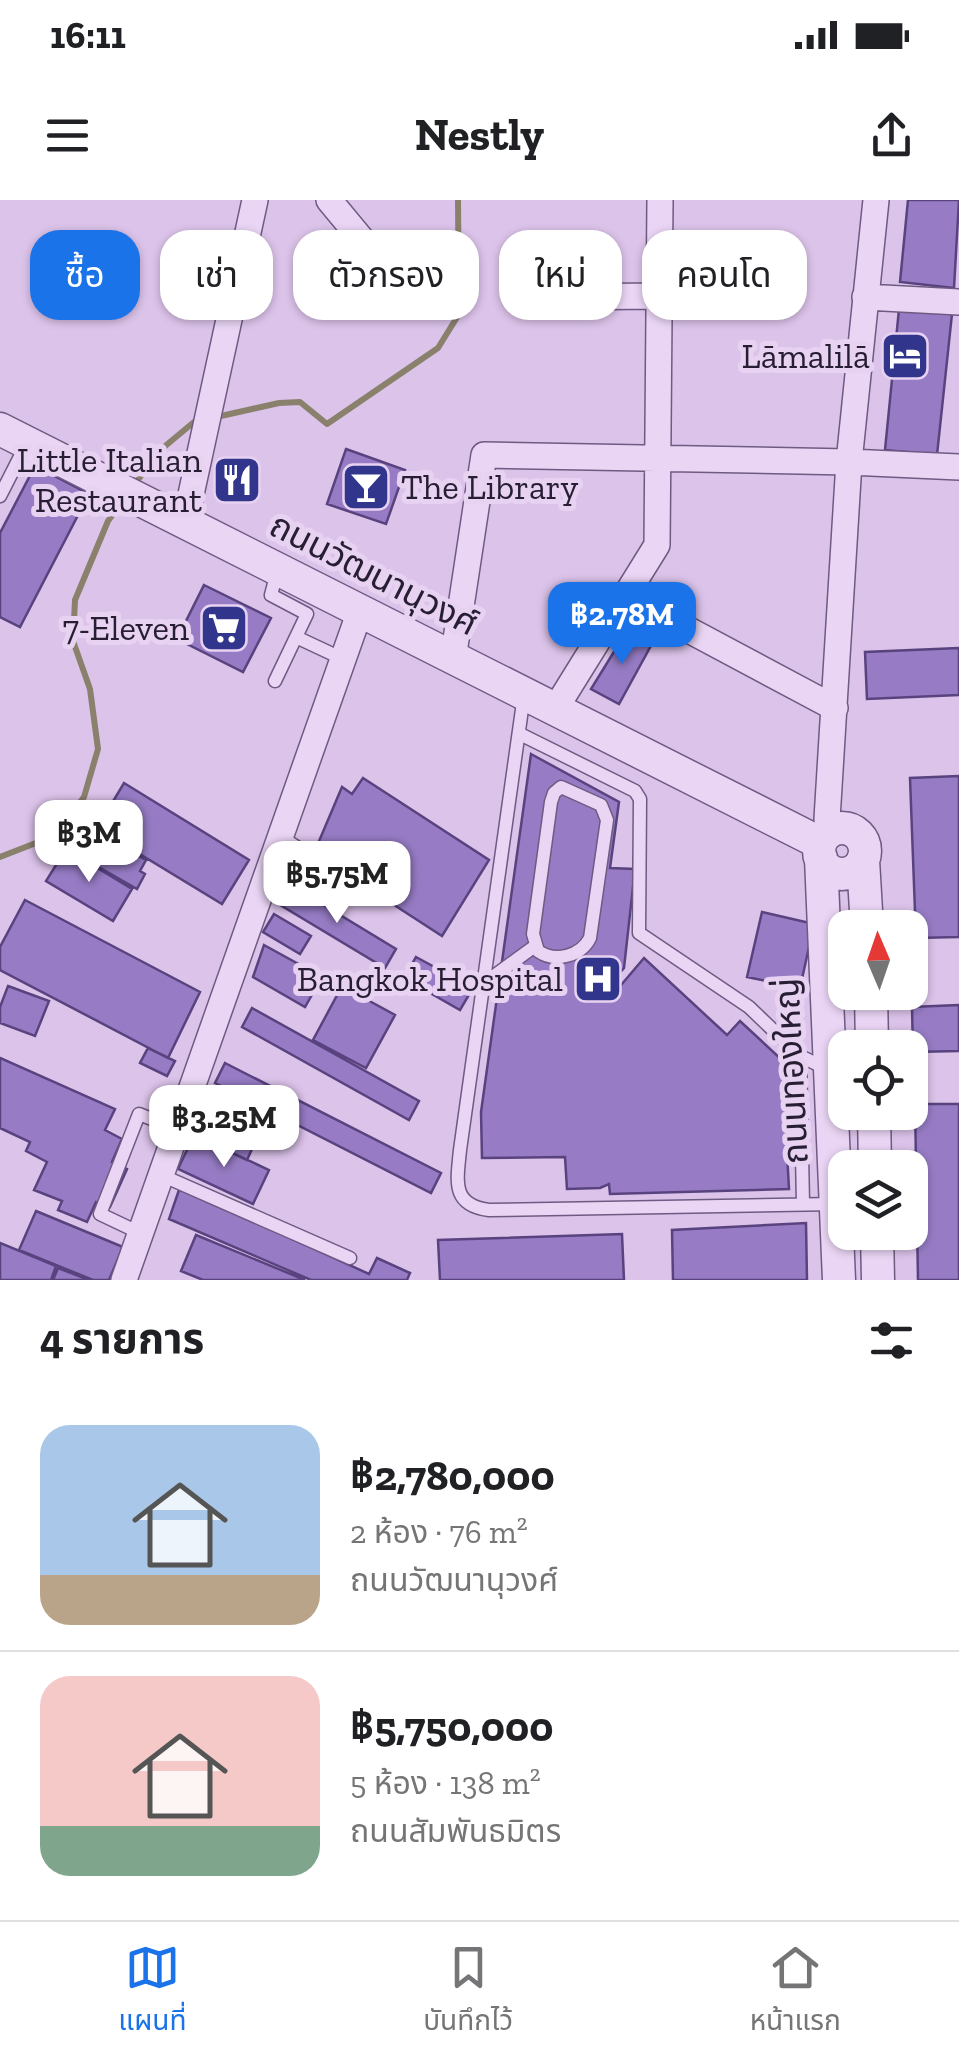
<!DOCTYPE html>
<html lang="th">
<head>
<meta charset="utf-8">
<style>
	body { margin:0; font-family:"Zilla Slab","Noto Sans Thai",serif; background:#f2f2f2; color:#202124; height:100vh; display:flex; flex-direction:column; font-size:38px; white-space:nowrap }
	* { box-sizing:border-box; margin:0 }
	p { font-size:32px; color:#757577 }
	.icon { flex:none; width:55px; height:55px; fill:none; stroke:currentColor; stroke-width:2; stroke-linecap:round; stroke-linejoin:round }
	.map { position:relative; height:1080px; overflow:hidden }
	.sheet { display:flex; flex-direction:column; background:#fff; flex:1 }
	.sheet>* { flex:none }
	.banner { position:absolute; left:30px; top:30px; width:900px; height:90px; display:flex; gap:20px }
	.needle { width:65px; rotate:358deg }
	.controls { position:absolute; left:828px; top:710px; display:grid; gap:20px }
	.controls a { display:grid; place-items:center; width:100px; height:100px; border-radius:20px; background:#fff; box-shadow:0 2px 8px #0004; font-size:50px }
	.price { position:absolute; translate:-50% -85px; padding:0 22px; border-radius:20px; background:#fff; color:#222; font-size:32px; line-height:65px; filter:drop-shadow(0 2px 5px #0008) }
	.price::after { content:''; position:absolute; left:50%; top:60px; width:30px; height:22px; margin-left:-15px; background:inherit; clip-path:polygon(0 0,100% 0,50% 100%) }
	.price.current { background:#1a73e8; color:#fff }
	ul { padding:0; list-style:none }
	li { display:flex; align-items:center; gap:30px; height:250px; padding:0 40px }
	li+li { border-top:2px solid #e0e0e0 }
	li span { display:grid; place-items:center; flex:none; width:280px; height:200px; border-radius:30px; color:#555 }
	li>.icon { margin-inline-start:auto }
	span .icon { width:120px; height:120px; fill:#fffc; stroke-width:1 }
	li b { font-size:42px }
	h2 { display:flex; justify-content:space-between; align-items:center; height:120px; padding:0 40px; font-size:42px }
	.pill { padding:0 35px; border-radius:30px; background:#fff; box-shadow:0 2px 8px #0004; font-size:35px; line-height:90px }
	.pill.current { background:#1a73e8; color:#fff }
	.status { display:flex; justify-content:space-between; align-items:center; height:70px; padding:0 50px; background:#fff; direction:ltr }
	.status svg { height:28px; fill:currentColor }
	header { display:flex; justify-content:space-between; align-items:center; height:130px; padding:0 40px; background:#fff; font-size:45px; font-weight:700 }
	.menu { display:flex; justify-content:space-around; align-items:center; height:140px; border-top:2px solid #e0e0e0; background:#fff; font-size:28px; color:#757577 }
	.menu a { display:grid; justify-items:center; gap:5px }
	.menu .current { color:#1a73e8 }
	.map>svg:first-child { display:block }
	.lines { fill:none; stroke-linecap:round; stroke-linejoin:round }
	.stream { stroke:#8a816d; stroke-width:6 }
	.building { fill:#977cc5; stroke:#58437f; stroke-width:2.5 }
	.service-casing { stroke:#6e5b82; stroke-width:15 }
	.minor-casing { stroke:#6e5b82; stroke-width:28 }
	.tertiary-casing { stroke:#6e5b82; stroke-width:35 }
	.service { stroke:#ead5f5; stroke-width:12 }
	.minor { stroke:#ead5f5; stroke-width:25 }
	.tertiary { stroke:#ead5f5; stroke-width:32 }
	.labels { text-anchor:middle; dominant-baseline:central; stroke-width:10; stroke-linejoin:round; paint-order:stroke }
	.poi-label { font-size:35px; fill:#271e33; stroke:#e7d2f2; text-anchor:end }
	.street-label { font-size:35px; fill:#271e33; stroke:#e7d2f2 }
</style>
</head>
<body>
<div class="status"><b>16:11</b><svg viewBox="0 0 49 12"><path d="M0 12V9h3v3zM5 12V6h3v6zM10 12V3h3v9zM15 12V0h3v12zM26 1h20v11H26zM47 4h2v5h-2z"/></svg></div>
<header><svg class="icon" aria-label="menu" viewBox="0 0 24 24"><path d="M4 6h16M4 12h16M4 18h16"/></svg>Nestly<svg class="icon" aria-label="share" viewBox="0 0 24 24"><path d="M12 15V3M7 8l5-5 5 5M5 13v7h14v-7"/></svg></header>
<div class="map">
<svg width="959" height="1080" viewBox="0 0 959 1080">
	<rect width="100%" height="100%" fill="#dcc3ea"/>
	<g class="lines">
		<path class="stream" d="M 212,218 L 279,203 L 300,202 L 327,224 L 438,148 L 459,114 L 458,0
			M 135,284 L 158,252 L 194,222 L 200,221
			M 0,657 L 54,636 L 84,597 L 98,549 L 90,489 L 73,441 L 75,400 L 108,321 L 122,302"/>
	</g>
	<path class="building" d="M 908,0 L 959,0 L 954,88 L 900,82 Z
		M 899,109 L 952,114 L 937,255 L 885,250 Z
		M 346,249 L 405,270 L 386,324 L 327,304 Z
		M 35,266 L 89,294 L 20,427 L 0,417 L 0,333 Z
		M 204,385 L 271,418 L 243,472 L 177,439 Z
		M 628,429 L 653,442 L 619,504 L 591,489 Z
		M 959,448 L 959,495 L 867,499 L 865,452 Z
		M 531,554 L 619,602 L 610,668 L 635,669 L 624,768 L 609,785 L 616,791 L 644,758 L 727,835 L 740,821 L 782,860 L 789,989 L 610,994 L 609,984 L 600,988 L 567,989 L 565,957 L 482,958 L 481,912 Z
		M 959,576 L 959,737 L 916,738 L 910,578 Z
		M 363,578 L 489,660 L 442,736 L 314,653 L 342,587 L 352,594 Z
		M 124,583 L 249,660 L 222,704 L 97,628 Z
		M 105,637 L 146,660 L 140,671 L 145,674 L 137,689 L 90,662 Z
		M 66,649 L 132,689 L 113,721 L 46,681 Z
		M 296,660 L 335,684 L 323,702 L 284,678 Z
		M 289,684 L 396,749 L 385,768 L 277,703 Z
		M 25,700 L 200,792 L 168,858 L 0,770 L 0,747 Z
		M 762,712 L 814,724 L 800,788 L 747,777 Z
		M 274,714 L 311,736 L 300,754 L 263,732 Z
		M 264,745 L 322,777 L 305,807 L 253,777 Z
		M 416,757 L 473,788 L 460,810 L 404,778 Z
		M 8,786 L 49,801 L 35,836 L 0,823 L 0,807 Z
		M 342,786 L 395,815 L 366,868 L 313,840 Z
		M 959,805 L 959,851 L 913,852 L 912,807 Z
		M 252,808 L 419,901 L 409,920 L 242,827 Z
		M 148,848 L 175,861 L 167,876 L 140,863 Z
		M 0,858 L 115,909 L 105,930 L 122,939 L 112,962 L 127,969 L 110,1007 L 96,1002 L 87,1022 L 58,1010 L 62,1001 L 34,990 L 47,962 L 26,951 L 30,942 L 0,928 Z
		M 225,863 L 441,973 L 431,993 L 215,883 Z
		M 212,895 L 265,920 L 247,960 L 194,935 Z
		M 915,904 L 959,904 L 959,1080 L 918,1080 Z
		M 194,935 L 269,970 L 253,1004 L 178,969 Z
		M 180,987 L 369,1074 L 377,1058 L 410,1073 L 407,1080 L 311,1080 L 169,1019 Z
		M 36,1011 L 123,1047 L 109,1080 L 93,1080 L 19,1050 Z
		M 806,1023 L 807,1080 L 673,1080 L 672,1030 Z
		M 622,1034 L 624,1080 L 440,1080 L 438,1040 Z
		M 196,1035 L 305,1080 L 203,1080 L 181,1071 Z
		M 0,1043 L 56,1066 L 51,1080 L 0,1080 Z
		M 58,1068 L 89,1080 L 53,1080 Z"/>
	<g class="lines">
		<g class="service-casing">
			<path id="service" d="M 0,296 L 26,245
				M 277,372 L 271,395 L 307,414 L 296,437 L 343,459
				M 275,481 L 296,437
				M 524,495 L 460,950 C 457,981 451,1005 489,1010 L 835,1004
				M 520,534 L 635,591 L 640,599 L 639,733 L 749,807 L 800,856 L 825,868
				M 561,587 L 601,605 L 607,620 L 590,738 C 581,756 555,763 538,751 L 533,734 L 551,602 L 554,593 Z
				M 483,784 L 535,746
				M 800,856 L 803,1004
				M 161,975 L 350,1058
				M 140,1033 L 100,1014 L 139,914 L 177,929"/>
		</g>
		<g class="minor-casing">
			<path id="minor" d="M 329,0 L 416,105
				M 551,97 L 660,96
				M 865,97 L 959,102
				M 185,322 L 255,0
				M 625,396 L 835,508
				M 453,459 L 484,255 L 849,262 L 959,267
				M 554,511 L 657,345 L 660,0
				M 829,632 L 827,619 L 849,262 L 876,0
				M 280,644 L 349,688
				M 124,1080 L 360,411"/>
		</g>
		<g class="tertiary-casing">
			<path id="tertiary" d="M 0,229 L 820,643
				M819 651a23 23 0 1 1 46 0a23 23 0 1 1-46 0Z
				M 821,658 L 839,1080
				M 863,660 L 867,728
				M 871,792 L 872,848
				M 874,912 L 875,968
				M 877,1032 L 878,1080"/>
		</g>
		<use href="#service" class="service"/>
		<use href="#minor" class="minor"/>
		<use href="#tertiary" class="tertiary"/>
	</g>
	<defs>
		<g id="hotel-square" transform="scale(2.5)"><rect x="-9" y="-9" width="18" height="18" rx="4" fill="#31368c" stroke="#e7d2f2"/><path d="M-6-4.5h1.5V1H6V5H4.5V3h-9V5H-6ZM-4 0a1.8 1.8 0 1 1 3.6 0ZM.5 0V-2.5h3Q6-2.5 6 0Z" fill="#fff"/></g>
		<g id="restaurant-square" transform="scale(2.5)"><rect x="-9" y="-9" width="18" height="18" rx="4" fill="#31368c" stroke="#e7d2f2"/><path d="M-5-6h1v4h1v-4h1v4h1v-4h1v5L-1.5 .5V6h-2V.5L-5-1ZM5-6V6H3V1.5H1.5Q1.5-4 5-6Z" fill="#fff"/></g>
		<g id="bar-square" transform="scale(2.5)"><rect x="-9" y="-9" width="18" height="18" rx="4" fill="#31368c" stroke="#e7d2f2"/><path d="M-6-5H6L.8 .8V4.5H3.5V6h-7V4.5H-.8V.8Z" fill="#fff"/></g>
		<g id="supermarket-square" transform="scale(2.5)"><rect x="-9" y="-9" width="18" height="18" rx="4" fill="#31368c" stroke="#e7d2f2"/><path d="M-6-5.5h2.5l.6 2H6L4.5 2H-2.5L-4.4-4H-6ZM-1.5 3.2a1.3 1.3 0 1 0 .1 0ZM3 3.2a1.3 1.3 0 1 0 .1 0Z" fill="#fff"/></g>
		<g id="hospital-square" transform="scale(2.5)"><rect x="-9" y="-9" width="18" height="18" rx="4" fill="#31368c" stroke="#e7d2f2"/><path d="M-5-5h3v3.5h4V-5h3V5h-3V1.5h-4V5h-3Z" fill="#fff"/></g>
	</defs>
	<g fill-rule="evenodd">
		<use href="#hotel-square" x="905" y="156"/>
		<use href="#restaurant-square" x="237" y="280"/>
		<use href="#bar-square" x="366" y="287"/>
		<use href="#supermarket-square" x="224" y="428"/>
		<use href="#hospital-square" x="598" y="779"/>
	</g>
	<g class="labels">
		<g class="poi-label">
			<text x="870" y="156">Lāmalilā</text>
			<text x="202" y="260">Little Italian<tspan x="202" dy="40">Restaurant</tspan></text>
			<text x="401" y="287" text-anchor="start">The Library</text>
			<text x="189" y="428">7-Eleven</text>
			<text x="563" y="779">Bangkok Hospital</text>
		</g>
		<g class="street-label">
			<text transform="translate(374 374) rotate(27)">ถนนวัฒนานุวงศ์</text>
			<text transform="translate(791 871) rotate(-93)">ถนนทองใหญ่</text>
		</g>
	</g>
</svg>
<div class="controls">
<a><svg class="needle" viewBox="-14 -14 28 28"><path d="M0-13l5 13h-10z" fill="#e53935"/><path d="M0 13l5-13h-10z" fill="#757577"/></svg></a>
<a><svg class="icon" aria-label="locate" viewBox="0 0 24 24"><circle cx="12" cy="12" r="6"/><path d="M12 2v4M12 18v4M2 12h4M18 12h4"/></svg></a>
<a><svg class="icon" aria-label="layers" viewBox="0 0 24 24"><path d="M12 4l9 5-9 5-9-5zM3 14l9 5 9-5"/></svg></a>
</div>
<b class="price current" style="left:622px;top:467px">฿2.78M</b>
<b class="price" style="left:89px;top:685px">฿3M</b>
<b class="price" style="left:337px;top:726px">฿5.75M</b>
<b class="price" style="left:224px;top:970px">฿3.25M</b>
<div class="banner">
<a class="pill current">ซื้อ</a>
<a class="pill">เช่า</a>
<a class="pill">ตัวกรอง</a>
<a class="pill">ใหม่</a>
<a class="pill">คอนโด</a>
</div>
</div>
<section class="sheet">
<h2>4 รายการ<svg class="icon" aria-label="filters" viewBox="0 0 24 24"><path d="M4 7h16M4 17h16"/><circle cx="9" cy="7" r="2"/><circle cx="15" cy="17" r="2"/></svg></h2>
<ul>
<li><span style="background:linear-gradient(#a9c7e8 75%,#b9a48a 0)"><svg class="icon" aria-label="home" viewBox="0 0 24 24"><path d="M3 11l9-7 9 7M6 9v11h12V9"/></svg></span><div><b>฿2,780,000</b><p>2 ห้อง · 76 m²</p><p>ถนนวัฒนานุวงศ์</p></div></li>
<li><span style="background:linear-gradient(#f6c9c9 75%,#7fa58c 0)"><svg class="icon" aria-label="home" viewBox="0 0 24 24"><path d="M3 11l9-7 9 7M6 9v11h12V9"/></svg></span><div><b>฿5,750,000</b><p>5 ห้อง · 138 m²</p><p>ถนนสัมพันธมิตร</p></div></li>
</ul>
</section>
<nav class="menu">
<a class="current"><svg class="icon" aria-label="map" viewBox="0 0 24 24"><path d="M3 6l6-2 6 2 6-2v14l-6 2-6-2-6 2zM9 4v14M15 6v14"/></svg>แผนที่</a>
<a><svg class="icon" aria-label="saved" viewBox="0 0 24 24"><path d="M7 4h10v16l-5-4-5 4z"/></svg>บันทึกไว้</a>
<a><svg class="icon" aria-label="home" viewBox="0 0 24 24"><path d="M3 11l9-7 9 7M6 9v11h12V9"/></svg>หน้าแรก</a>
</nav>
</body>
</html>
